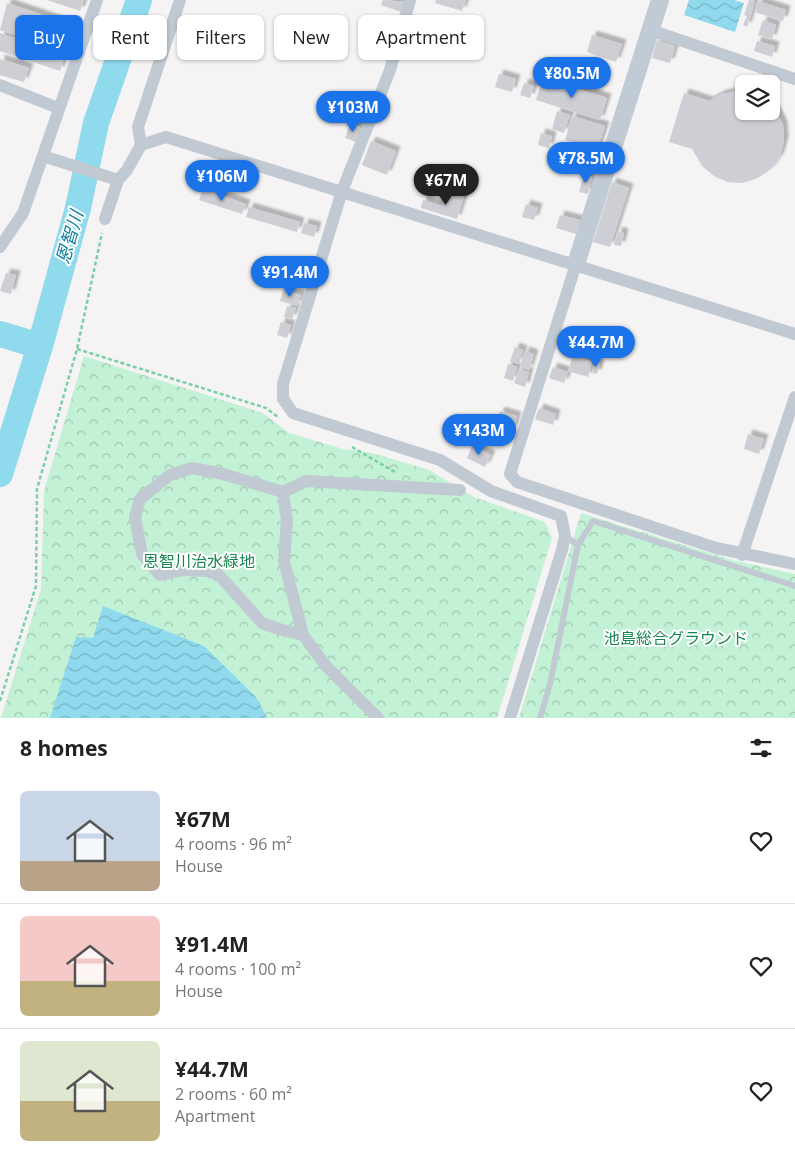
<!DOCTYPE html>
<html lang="en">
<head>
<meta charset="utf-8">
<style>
	body { margin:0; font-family:"Open Sans","Noto Sans JP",sans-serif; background:#f2f2f2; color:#222; height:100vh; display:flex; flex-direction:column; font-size:19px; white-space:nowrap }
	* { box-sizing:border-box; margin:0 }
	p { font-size:16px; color:#767676 }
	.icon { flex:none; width:28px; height:28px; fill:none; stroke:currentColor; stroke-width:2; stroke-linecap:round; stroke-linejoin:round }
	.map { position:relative; height:718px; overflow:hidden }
	.drawer { display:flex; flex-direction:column; background:#fff; flex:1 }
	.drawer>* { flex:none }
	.top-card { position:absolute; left:15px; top:15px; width:500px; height:45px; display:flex; gap:10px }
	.tools { position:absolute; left:735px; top:75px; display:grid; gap:10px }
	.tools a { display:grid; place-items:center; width:45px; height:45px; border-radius:8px; background:#fff; box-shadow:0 1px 4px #0004; font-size:25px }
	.price { position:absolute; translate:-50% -42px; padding:0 11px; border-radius:18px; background:#1a73e8; color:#fff; font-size:16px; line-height:32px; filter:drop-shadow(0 1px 2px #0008) }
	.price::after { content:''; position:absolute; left:50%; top:30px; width:15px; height:11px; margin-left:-8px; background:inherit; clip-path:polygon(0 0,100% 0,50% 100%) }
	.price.current { background:#222; color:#fff }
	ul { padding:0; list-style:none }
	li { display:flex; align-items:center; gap:15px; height:125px; padding:0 20px }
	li+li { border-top:1px solid #e0e0e0 }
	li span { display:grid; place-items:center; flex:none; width:140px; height:100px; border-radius:8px; color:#555 }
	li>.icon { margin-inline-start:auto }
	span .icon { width:60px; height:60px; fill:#fffc; stroke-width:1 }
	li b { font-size:21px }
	h2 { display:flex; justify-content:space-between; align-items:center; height:60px; padding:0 20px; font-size:21px }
	.tag { padding:0 18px; border-radius:8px; background:#fff; box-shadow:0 1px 4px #0004; font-size:18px; line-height:45px }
	.tag.current { background:#1a73e8; color:#fff }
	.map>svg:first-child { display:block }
	.park { fill:url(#park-crowns) }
	.water { fill:url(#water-waves) }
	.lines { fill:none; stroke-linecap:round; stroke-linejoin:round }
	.river { stroke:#90daee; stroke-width:26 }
	.building { fill:#cdcfd5; filter:url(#shadow) }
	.path { stroke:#7ad0a6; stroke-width:2.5; stroke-dasharray:4 2.5; stroke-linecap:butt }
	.lane { stroke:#c1cad2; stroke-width:6 }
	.street { stroke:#c1cad2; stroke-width:12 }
	.secondary { stroke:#c1cbd6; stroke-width:18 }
	.labels { text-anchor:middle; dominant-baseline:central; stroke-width:4; stroke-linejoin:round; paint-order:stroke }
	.park-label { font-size:16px; fill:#17864f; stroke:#fff }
	.water-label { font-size:18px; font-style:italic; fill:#0c7c9b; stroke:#fff }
</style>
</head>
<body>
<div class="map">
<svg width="795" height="718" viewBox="0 0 795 718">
	<defs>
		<pattern id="park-crowns" width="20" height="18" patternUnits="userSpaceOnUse" patternTransform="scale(1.25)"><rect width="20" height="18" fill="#c3f1d5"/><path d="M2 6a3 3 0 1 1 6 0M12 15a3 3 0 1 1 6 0" fill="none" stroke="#a0c6b0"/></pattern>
		<pattern id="water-waves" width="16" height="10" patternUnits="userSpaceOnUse" patternTransform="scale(1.25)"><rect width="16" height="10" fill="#90daee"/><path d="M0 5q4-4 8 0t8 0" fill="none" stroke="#78b4c4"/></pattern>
		<filter id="shadow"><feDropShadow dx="4.5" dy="-4.5" stdDeviation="1" flood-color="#0004"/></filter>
	</defs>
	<rect width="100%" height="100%" fill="#f5f3f3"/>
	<path class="park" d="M 84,356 L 263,413 L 289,433 L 343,449 L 372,453 L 429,470 L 474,497 L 545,522 L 552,538 L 497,718 L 1,718 L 41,589 L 44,491 Z
		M 581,513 L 732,560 L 795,574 L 795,718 L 519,718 Z"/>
	<path class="water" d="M 689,0 L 734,0 L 744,3 L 735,32 L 684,15 Z
		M 103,606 L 204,646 L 256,697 L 267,718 L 50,718 L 76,637 L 93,638 Z"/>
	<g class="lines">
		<path class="river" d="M 0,334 L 40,346
			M 0,474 L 40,346 L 78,208 L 96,123 L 139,0"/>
	</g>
	<path class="building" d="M 47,0 L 84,0 L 80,11 Z
		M 383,0 L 404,2 L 401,12 L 381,5 Z
		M 436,0 L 466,0 L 462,11 L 435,3 Z
		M 749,0 L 755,1 L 747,27 L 743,25 L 747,16 L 744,15 Z
		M 758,1 L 786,10 L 783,21 L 755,12 Z
		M 7,3 L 76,26 L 67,52 L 0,30 Z
		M 763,20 L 776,25 L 772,39 L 758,35 Z
		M 0,33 L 65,55 L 60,71 L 0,51 Z
		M 592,35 L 622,44 L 616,62 L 587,52 Z
		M 657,40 L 675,46 L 670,63 L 652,58 Z
		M 757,41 L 775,46 L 772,57 L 754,51 Z
		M 408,42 L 425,47 L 422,60 L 404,56 Z
		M 380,44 L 391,48 L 388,59 L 377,56 Z
		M 0,59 L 29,68 L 24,82 L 0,75 Z
		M 499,74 L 516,79 L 512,92 L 495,87 Z
		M 543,78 L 607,98 L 600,120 L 536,100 Z
		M 524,83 L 534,86 L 530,98 L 520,95 Z
		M 736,91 L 744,92 L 744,111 L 771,111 L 771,106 L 776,111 L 783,125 L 784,141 L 780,156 L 771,169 L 758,178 L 743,183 L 727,182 L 714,176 L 702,166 L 692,149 L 669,142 L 684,93 L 709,101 L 722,94 Z
		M 557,111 L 570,115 L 564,133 L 552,129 Z
		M 572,116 L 605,126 L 597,150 L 565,140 Z
		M 350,124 L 360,127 L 356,142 L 345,138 Z
		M 541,133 L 552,136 L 549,148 L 538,145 Z
		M 371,141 L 396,151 L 387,175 L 362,165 Z
		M 584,174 L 592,177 L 588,194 L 579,192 Z
		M 612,182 L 629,188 L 610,247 L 593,242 Z
		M 203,189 L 246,204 L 242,214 L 199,200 Z
		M 446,191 L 464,197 L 457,219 L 421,208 L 423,200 L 442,206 Z
		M 526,204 L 538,208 L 534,220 L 522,217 Z
		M 249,207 L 300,222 L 297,232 L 246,217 Z
		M 560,215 L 580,220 L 576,234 L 556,228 Z
		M 304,223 L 317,226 L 314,237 L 301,233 Z
		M 618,231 L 624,233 L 621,246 L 614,245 Z
		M 6,273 L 16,275 L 11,294 L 0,291 Z
		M 283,290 L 301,295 L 297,306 L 280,301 Z
		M 287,306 L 296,308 L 292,319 L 284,317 Z
		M 281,322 L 291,325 L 287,338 L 277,335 Z
		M 515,347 L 523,350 L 519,364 L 510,361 Z
		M 525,351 L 534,354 L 529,370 L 520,367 Z
		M 573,356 L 592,362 L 588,377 L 568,371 Z
		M 595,363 L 600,364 L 597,374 L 592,373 Z
		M 508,364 L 517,367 L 513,381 L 504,378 Z
		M 553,367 L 568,372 L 564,383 L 549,378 Z
		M 519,369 L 529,372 L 525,387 L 514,383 Z
		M 539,408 L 556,414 L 553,425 L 535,419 Z
		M 500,411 L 517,416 L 513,430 L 496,425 Z
		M 748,434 L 764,439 L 759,454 L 744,449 Z
		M 472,446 L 491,455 L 485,467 L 467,458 Z"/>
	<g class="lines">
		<path class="path" d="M 77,349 L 266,408 L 278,417
			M 352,447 L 395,472
			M 0,701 L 36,586 L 37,489 L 77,349 L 102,233"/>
		<path class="lane" d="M 578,545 L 593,521 L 795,586
			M 540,718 L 550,684 L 578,545 L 565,536"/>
		<path class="street" d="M 410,0 L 390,70 L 342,191 L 283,384 L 283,399 L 293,413 L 440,460 L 491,491 L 561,516 L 565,536 L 562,550 L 510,718
			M 650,30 L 795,79
			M 0,85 L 58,108
			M 141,145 L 166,137 L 795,334
			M 43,156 L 118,180
			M 105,219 L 118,180 L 127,170 L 141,145 L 138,127 L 180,0
			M 0,247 L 23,213 L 97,0
			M 576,264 L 510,474 L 517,482 L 716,548 L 795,564
			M 283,492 L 287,521 L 284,561 L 303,635 L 326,666 L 378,718
			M 742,555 L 795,397
			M 303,635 L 279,629 L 262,623 L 219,575 L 207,571 L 184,570 L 160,575 L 142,554 L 135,517 L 140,499 L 170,475 L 192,468 L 223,474 L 283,492 L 306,481 L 460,490"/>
		<path class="secondary" d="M 576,264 L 660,0"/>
	</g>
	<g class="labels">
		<g class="park-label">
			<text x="199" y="561">恩智川治水緑地</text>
			<text x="676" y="638">池島総合グラウンド</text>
		</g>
		<g class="water-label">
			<text transform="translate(69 237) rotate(-74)">恩智川</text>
		</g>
	</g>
</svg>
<div class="tools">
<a><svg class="icon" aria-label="layers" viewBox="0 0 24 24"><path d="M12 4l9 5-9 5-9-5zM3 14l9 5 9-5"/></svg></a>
</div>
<b class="price" style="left:572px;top:99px">¥80.5M</b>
<b class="price" style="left:353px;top:133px">¥103M</b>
<b class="price" style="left:586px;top:184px">¥78.5M</b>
<b class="price" style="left:222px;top:202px">¥106M</b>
<b class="price current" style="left:446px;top:206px">¥67M</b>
<b class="price" style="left:290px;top:298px">¥91.4M</b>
<b class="price" style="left:596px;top:368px">¥44.7M</b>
<b class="price" style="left:479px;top:456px">¥143M</b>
<div class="top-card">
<a class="tag current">Buy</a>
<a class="tag">Rent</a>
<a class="tag">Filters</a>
<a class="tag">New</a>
<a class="tag">Apartment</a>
</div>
</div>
<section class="drawer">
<h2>8 homes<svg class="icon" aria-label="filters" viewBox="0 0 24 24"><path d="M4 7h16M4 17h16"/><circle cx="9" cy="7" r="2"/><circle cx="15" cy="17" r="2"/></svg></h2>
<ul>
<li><span style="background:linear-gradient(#c9d6e8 70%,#b9a48a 0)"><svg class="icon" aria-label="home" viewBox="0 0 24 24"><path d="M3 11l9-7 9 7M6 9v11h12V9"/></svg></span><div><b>¥67M</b><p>4 rooms · 96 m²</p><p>House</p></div><svg class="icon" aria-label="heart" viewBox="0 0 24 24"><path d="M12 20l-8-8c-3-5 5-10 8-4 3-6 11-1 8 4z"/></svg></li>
<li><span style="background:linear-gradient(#f6c9c9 65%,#c2b280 0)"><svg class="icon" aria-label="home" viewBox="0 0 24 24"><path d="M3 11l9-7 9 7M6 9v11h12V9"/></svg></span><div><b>¥91.4M</b><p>4 rooms · 100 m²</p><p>House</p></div><svg class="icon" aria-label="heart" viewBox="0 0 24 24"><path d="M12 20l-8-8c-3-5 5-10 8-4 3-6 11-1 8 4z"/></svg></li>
<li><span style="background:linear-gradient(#dfe7d0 60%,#c2b280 0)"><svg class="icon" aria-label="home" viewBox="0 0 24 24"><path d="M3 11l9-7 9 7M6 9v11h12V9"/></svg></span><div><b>¥44.7M</b><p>2 rooms · 60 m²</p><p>Apartment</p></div><svg class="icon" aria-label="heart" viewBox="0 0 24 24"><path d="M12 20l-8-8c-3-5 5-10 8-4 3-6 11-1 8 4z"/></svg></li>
</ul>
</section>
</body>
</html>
